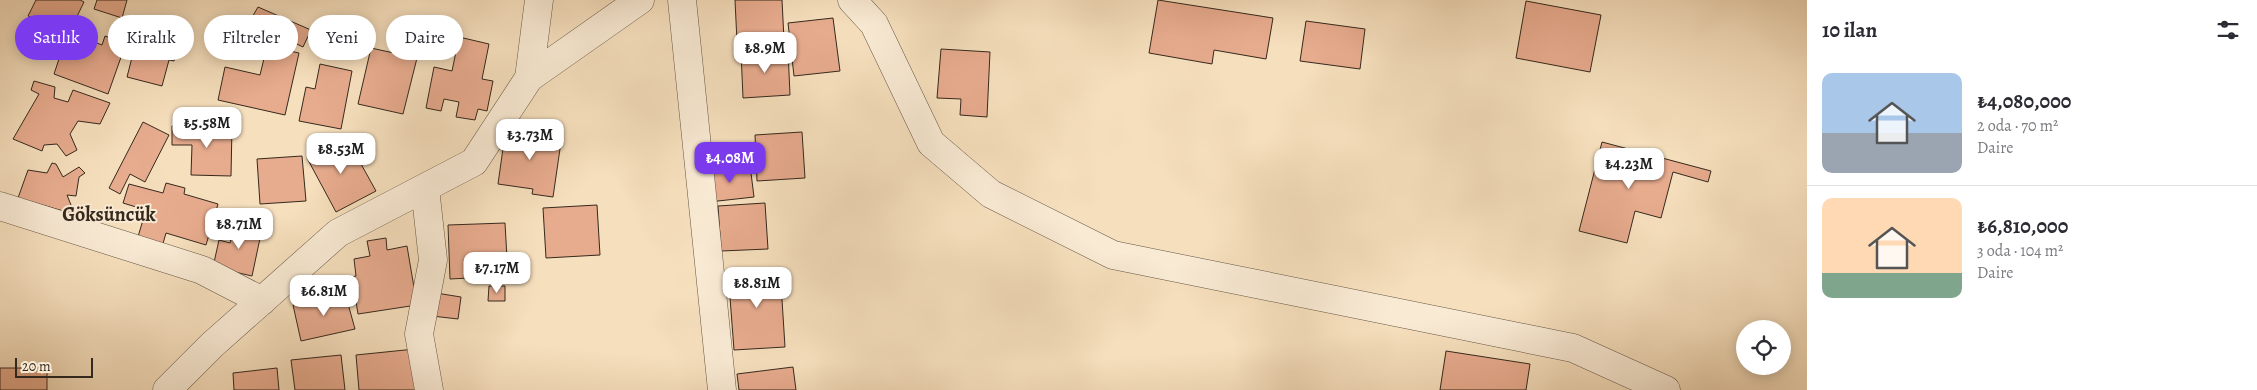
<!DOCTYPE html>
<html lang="tr">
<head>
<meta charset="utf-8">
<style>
	body { margin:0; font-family:Alegreya,serif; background:#f7f7f7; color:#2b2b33; height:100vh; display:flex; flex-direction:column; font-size:19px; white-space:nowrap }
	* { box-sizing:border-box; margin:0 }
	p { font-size:16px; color:#7c7c81 }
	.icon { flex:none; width:28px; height:28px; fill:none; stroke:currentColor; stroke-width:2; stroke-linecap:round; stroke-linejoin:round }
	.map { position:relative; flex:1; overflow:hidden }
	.panel { display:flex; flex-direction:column; background:#fff; width:450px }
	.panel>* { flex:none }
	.guide { position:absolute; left:15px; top:15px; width:475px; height:45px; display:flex; gap:10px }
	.controls { position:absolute; left:1736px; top:320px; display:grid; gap:10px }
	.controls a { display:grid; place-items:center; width:55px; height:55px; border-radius:50%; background:#fff; box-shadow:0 2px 12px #0003; font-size:25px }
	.scale { position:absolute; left:15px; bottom:12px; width:78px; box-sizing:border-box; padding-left:5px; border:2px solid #35291d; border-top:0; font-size:14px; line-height:18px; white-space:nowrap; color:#35291d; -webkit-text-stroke:4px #f9ead4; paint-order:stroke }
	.price { position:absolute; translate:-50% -42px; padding:0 11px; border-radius:10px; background:#fff; color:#222; font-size:16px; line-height:32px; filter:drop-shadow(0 1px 2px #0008) }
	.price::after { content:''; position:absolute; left:50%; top:30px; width:15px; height:11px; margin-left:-8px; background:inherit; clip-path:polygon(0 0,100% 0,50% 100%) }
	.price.current { background:#7c3aed; color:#fff }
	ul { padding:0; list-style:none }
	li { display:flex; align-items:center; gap:15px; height:125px; padding:0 15px }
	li+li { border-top:1px solid #e1e1e2 }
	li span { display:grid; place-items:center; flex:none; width:140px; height:100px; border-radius:10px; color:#555 }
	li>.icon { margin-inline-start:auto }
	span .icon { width:60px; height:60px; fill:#fffc; stroke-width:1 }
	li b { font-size:21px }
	h2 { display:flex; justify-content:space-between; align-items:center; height:60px; padding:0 15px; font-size:21px }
	.pill { padding:0 18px; border-radius:22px; background:#fff; box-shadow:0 2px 12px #0003; font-size:18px; line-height:45px }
	.pill.current { background:#7c3aed; color:#fff }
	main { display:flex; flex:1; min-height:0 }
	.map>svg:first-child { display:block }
	.building { fill:#e7ab8e; stroke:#35291d }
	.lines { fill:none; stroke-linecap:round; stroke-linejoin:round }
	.minor-casing { stroke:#655645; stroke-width:29 }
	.minor { stroke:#f9ead4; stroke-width:28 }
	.labels { text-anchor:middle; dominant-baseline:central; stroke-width:4; stroke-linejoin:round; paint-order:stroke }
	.quarter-label { font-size:20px; font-weight:bold; fill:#35291d; stroke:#f9ead4 }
</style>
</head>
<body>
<main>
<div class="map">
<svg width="1807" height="390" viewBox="0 0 1807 390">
	<rect width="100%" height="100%" fill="#f6dfbd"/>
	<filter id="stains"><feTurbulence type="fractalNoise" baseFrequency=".004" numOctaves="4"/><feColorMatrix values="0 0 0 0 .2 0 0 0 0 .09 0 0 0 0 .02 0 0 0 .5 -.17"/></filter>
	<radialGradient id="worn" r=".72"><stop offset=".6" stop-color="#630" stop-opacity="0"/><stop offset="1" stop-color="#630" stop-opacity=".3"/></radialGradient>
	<path class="building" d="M 36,0 L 80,0 L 84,2 L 68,35 L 28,16 Z
		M 97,0 L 127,0 L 122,18 L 94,9 Z
		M 735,0 L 782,0 L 784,40 L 737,42 Z
		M 1158,0 L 1273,18 L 1266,59 L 1214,50 L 1212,64 L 1149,53 Z
		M 1526,1 L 1601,15 L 1590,72 L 1516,58 Z
		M 258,7 L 311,30 L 303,47 L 272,32 L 266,44 L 243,33 Z
		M 833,18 L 840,71 L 794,76 L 788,23 Z
		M 1306,21 L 1365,29 L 1360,69 L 1300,61 Z
		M 105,36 L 126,43 L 108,94 L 54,74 L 64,44 L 77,49 L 82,37 L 102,45 Z
		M 459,37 L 489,44 L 482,79 L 493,81 L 487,111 L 478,109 L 475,120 L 456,117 L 459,102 L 444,99 L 441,111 L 426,108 L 434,67 L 452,71 Z
		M 137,38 L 178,48 L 174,61 L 169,60 L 162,86 L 127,77 Z
		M 267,46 L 299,53 L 285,115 L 218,100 L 225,67 L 260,75 Z
		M 371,48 L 417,58 L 403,114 L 358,104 Z
		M 941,49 L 990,52 L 987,117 L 960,115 L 961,99 L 937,98 Z
		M 788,50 L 790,95 L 743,98 L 741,52 Z
		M 320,64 L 352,71 L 341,129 L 299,121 L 306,87 L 315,89 Z
		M 34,81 L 55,87 L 54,98 L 68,102 L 73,90 L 110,103 L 100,124 L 78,121 L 70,134 L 77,150 L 66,156 L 57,144 L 44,145 L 42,151 L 13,139 L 39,94 L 31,90 Z
		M 143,122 L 169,135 L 145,182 L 130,174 L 120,194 L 109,188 Z
		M 172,126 L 232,127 L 231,176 L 191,175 L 192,145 L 172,145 Z
		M 506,127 L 562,135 L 553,197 L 532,194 L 533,189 L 498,184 Z
		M 802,132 L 805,178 L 757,181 L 755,135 Z
		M 346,137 L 376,191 L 336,212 L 307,158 Z
		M 1602,142 L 1711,171 L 1708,182 L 1673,172 L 1661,218 L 1635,211 L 1627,243 L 1579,231 Z
		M 302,156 L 306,201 L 260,204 L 257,159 Z
		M 52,163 L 56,164 L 63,177 L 79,167 L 85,173 L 79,177 L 76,196 L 67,195 L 71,205 L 70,213 L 18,198 L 28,170 L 47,173 Z
		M 750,165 L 754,197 L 709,202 L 706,170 Z
		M 166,183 L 185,188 L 184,194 L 218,204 L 206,245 L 166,233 L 162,247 L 137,240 L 146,210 L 123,203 L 129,184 L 163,193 Z
		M 765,203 L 768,249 L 721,251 L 718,206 Z
		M 597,205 L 600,255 L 546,258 L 543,208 Z
		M 235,222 L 262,229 L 252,276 L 213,267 L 219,240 L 230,243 Z
		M 505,223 L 508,276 L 450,279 L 448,225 Z
		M 386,238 L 387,250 L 407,246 L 417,305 L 358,314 L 352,277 L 356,276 L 354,259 L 370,256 L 367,241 Z
		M 780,268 L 785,347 L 734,350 L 728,271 Z
		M 489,286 L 505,286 L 505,301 L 488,301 Z
		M 345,293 L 355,329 L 301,341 L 293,305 Z
		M 436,293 L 461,297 L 458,319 L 432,316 Z
		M 415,349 L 419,390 L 359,390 L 356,355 Z
		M 1446,351 L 1530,364 L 1526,390 L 1440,390 Z
		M 341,355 L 345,390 L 295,390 L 291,360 Z
		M 793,367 L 796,390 L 739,390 L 737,374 Z
		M 0,368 L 47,368 L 47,390 L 0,390 Z
		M 277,368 L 279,390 L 234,390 L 233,373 Z"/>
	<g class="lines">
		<g class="minor-casing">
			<path id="minor" d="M 682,0 L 722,390
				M 852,0 L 874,24 L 931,143 L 991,194 L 1113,255 L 1573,348 L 1666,390
				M 529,78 L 539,0
				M 425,188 L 433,260 L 419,334 L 429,390
				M 0,206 L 202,270 L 262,301
				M 167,390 L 212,345 L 338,233 L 474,162 L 529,78 L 640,0"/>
		</g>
		<use href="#minor" class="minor"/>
	</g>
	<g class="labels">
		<g class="quarter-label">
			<text x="109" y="214">Göksüncük</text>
		</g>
	</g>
	<rect width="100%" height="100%" filter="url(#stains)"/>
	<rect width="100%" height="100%" fill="url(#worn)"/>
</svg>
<div class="controls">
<a><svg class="icon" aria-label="locate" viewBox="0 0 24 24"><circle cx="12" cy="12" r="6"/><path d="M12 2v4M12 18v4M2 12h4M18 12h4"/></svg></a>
</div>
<div class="scale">20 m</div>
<b class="price" style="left:765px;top:74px">₺8.9M</b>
<b class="price" style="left:207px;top:149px">₺5.58M</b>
<b class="price" style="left:530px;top:161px">₺3.73M</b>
<b class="price" style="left:341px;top:175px">₺8.53M</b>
<b class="price current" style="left:730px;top:184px">₺4.08M</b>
<b class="price" style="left:1629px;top:190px">₺4.23M</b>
<b class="price" style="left:239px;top:250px">₺8.71M</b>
<b class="price" style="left:497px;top:294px">₺7.17M</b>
<b class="price" style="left:757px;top:309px">₺8.81M</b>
<b class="price" style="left:324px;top:317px">₺6.81M</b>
<div class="guide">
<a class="pill current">Satılık</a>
<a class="pill">Kiralık</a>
<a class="pill">Filtreler</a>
<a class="pill">Yeni</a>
<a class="pill">Daire</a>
</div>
</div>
<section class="panel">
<h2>10 ilan<svg class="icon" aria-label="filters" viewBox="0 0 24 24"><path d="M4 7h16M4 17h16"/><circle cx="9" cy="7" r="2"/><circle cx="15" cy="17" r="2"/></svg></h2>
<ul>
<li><span style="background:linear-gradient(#a9c7e8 60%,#9aa5b1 0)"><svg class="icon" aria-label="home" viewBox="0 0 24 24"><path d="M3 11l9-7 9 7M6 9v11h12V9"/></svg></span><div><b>₺4,080,000</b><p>2 oda · 70 m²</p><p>Daire</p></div></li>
<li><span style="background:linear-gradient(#ffd9b3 75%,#7fa58c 0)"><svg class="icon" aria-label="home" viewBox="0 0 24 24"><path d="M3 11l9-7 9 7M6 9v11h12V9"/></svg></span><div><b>₺6,810,000</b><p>3 oda · 104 m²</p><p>Daire</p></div></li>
</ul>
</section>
</main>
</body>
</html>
